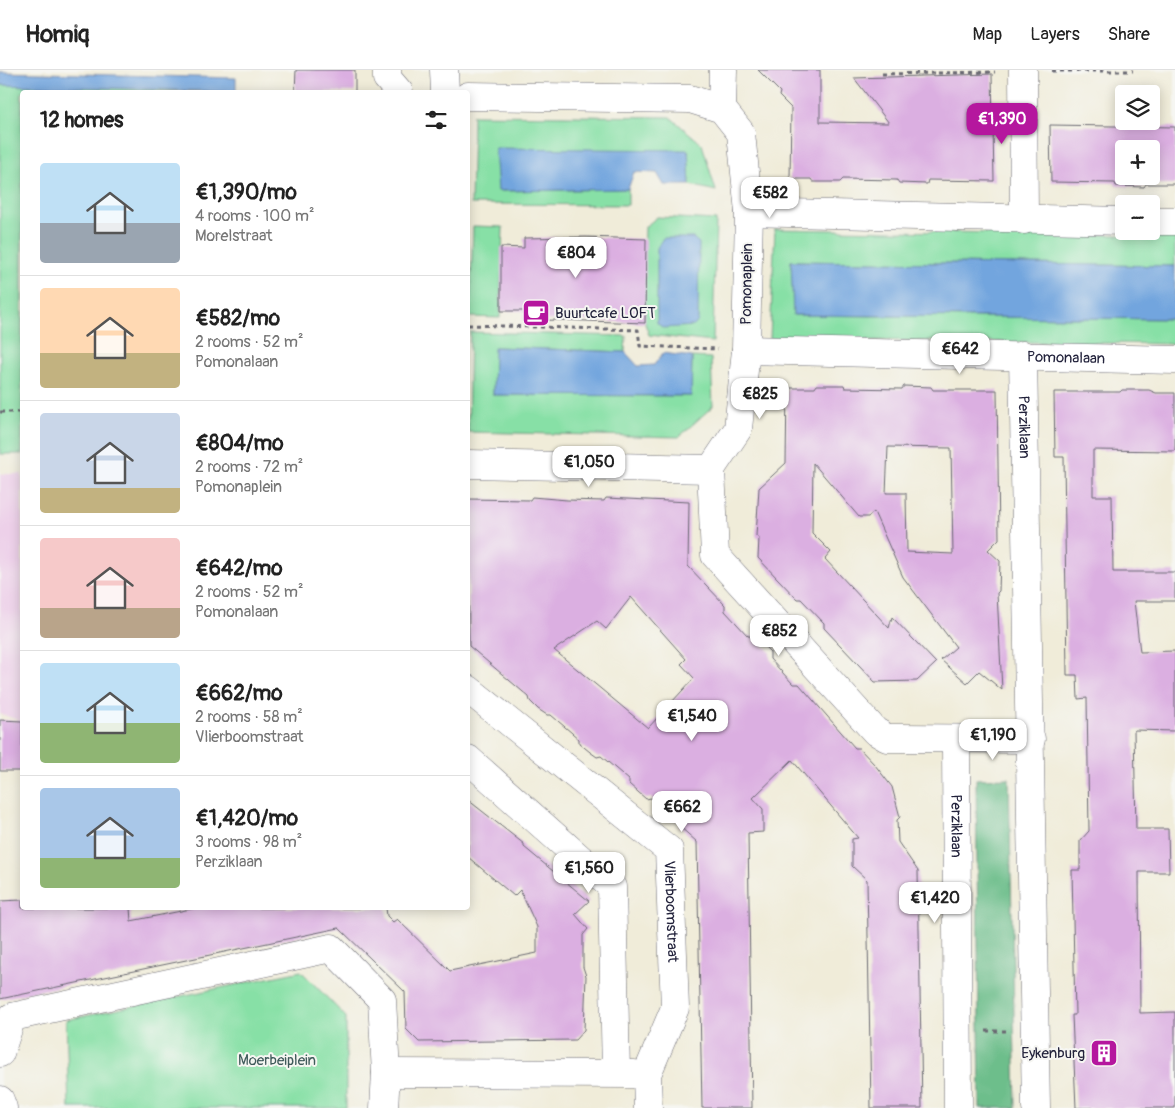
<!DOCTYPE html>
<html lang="en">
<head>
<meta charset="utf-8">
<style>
	body { margin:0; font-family:Pangolin,sans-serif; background:#f2f2f2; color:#222; height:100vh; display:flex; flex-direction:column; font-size:19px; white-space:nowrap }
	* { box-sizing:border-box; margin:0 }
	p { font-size:16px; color:#767676 }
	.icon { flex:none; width:28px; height:28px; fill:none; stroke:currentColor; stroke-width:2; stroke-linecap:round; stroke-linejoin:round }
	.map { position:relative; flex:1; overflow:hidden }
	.drawer { position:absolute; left:20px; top:20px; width:450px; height:820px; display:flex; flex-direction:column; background:#fff; border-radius:5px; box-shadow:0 2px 12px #0003 }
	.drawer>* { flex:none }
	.buttons { position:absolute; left:1115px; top:15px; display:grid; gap:10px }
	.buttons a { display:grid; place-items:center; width:45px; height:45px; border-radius:5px; background:#fff; box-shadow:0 2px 12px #0003; font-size:25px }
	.price { position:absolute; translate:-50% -42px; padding:0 11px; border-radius:10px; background:#fff; color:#222; font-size:16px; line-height:32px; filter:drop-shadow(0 1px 2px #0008) }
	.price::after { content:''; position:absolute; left:50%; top:30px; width:15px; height:11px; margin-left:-8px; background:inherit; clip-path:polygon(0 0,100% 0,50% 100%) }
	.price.current { background:#b5179e; color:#fff }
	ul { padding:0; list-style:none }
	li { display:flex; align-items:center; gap:15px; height:125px; padding:0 20px }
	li+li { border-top:1px solid #e0e0e0 }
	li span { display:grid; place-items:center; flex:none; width:140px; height:100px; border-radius:5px; color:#555 }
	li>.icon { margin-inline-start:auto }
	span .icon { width:60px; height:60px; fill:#fffc; stroke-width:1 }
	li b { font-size:21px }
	h2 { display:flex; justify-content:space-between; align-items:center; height:60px; padding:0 20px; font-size:21px }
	header { display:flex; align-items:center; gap:30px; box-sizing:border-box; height:70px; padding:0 25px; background:#fff; border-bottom:1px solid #e0e0e0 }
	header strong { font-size:24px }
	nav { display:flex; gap:28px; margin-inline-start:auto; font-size:18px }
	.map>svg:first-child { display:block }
	.built { fill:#edd0e9 }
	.green { fill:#87e0a6; stroke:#548170 }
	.forest { fill:#6dbe8b; stroke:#487063 }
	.water { fill:#72a5de; stroke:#4a648c }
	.building { fill:#dbafe1; fill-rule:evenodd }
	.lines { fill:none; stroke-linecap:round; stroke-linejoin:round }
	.minor-casing { stroke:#6a6972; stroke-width:29 }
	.path { stroke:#6a6972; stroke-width:3; stroke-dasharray:4 4; stroke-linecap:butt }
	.minor { stroke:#fff; stroke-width:28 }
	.labels { text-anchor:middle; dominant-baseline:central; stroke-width:4; stroke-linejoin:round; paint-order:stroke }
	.street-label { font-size:15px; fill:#22223b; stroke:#f6f6f2 }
	.poi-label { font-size:15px; fill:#22223b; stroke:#f6f6f2; text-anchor:start }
	.park-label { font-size:15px; fill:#405b5b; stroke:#f6f6f2 }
</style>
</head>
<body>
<header>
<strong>Homiq</strong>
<nav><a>Map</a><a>Layers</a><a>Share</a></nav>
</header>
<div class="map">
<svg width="1175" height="1038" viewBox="0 0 1175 1038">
	<rect width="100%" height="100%" fill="#f6f6f2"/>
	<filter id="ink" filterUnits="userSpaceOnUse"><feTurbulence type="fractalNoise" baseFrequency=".02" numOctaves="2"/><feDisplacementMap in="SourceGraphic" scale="10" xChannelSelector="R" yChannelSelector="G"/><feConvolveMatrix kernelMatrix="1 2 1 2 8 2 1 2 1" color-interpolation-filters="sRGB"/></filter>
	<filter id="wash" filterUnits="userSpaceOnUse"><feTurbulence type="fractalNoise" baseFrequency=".0096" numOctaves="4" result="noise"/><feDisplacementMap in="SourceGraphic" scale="20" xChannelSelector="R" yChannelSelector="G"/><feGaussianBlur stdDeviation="1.12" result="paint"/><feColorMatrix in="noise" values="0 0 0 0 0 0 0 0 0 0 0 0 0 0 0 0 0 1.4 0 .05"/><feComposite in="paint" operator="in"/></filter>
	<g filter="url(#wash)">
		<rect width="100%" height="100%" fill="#f0ecd9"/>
		<path class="built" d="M 0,404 L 22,404 L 22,651 L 0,644 Z"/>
		<path class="green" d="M 0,15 L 221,21 L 22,22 L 22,384 L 0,384 Z
			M 473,45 L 670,47 L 702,74 L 716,121 L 690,115 L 688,80 L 498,121 L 628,119 L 628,135 L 471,134 Z
			M 657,147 L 716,150 L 713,272 L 649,265 L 643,248 L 645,157 Z
			M 473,156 L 503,157 L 500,248 L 470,247 Z
			M 775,159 L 1175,166 L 1175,196 L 791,191 L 794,245 L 1175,249 L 1175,274 L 770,269 Z
			M 470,262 L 626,266 L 625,282 L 495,277 L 493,325 L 691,326 L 692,287 L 711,288 L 713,336 L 679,367 L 468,362 Z
			M 301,901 L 346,947 L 346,1038 L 69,1038 L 66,950 Z"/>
		<path class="forest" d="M 1009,708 L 1016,1038 L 980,1038 L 976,709 Z"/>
		<path class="water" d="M 0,2 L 236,8 L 236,22 L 0,15 Z
			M 495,78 L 688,80 L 690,115 L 664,115 L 657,103 L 634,102 L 628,119 L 498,121 Z
			M 663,168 L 693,168 L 699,173 L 698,251 L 694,256 L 663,258 L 657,253 L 657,178 Z
			M 791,191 L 1175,196 L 1175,249 L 793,245 Z
			M 494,277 L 625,282 L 638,296 L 654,295 L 663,283 L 692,287 L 691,326 L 493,325 Z"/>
		<g id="blocks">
			<path class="building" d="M 296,0 L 355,0 L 355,22 L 295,22 Z
				M 758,0 L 820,0 L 820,52 L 889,53 L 854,8 L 992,4 L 994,111 L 928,110 L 927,114 L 899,113 L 897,110 L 843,109 L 840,112 L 813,112 L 811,109 L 790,109 L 791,38 L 779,26 L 780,22 Z
				M 1050,55 L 1175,57 L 1175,114 L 1146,114 L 1144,117 L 1116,116 L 1115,113 L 1051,112 ZM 1124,79 L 1151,79 L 1151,106 L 1124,106 Z
				M 586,167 L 646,169 L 645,253 L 558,250 L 523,251 L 524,241 L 501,241 L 501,177 L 524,178 L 524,168 Z
				M 817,315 L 844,315 L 845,318 L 902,319 L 904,316 L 931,317 L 933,320 L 997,320 L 999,469 L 988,480 L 1000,491 L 999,521 L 997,523 L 1002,620 L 979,601 L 967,613 L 941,590 L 956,577 L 903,507 L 874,442 L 868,447 L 859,447 L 813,393 L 812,463 L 831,482 L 825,489 L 889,558 L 892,547 L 936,593 L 917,611 L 875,612 L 824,558 L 824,553 L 801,529 L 797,529 L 758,488 L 759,468 L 756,466 L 759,418 L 786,393 L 787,318 L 815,318 ZM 888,377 L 951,378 L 953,484 L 907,482 L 906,423 L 886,423 Z
				M 1122,320 L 1149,320 L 1156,323 L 1175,323 L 1175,381 L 1093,380 L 1093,426 L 1112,426 L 1113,502 L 1175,502 L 1175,531 L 1134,531 L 1140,582 L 1175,581 L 1175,661 L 1134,660 L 1136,759 L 1168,759 L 1169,802 L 1139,802 L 1140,943 L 1175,942 L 1175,1038 L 1076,1038 L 1072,945 L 1075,945 L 1072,800 L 1080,800 L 1080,771 L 1089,761 L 1087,628 L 1078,629 L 1077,605 L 1067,605 L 1064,387 L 1055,387 L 1054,322 L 1120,322 Z
				M 532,427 L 567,430 L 604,431 L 606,428 L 689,432 L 688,496 L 725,535 L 725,541 L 748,566 L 754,566 L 770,582 L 770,589 L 793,614 L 799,614 L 855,678 L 859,678 L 875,695 L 892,717 L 900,747 L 897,750 L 898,772 L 918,801 L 922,1038 L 871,1038 L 867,810 L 852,796 L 852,769 L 858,768 L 792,690 L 753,728 L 763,739 L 763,762 L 748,763 L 752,1038 L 702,1038 L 697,772 L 679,756 L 679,752 L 651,728 L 646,729 L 638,722 L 629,714 L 629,710 L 601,686 L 597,687 L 590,682 L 579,673 L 579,669 L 551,645 L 547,645 L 538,639 L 530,631 L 529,627 L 469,576 L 468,429 L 530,430 ZM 631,527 L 686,589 L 681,594 L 694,608 L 648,658 L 554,580 L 597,551 L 606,559 Z
				M 0,650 L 22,651 L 22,701 L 0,701 Z
				M 468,730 L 524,774 L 524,777 L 589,831 L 575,844 L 588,859 L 583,865 L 583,897 L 586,906 L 584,960 L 575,970 L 419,972 L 406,959 L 405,922 L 339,858 L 0,929 L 0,831 L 22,830 L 22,838 L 130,838 L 131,851 L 196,838 L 386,838 L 387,846 L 393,852 L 397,849 L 450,901 L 537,883 L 537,857 L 520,820 L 514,826 L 468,787 Z"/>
		</g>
	</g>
	<g filter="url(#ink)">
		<use href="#blocks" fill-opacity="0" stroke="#6a6972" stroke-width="1"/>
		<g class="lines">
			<g class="minor-casing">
				<g id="minor">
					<path d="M 387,0 L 387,8 L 399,22"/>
					<path d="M 444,0 L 445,22"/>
					<path d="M 1023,0 L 1024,150"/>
					<path d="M 468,26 L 690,29 L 722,39 L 741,63 L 749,142 L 746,280 L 738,359 L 711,399"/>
					<path d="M 722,39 L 723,0"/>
					<path d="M 749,142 L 1124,151"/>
					<path d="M 1151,151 L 1175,151"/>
					<path id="s1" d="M 746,280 L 1175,290"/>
					<path id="s2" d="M 1023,285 L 1036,1038"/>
					<path d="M 468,394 L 711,399"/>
					<path d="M 711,399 L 715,485 L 875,661 L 887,668 L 899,668 L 1031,669"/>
					<path id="s3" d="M 468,619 L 669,780 L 675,938 L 647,1004 L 648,1038"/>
					<path id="s4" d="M 956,670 L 958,1038"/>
					<path d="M 468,689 L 612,817 L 616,1003"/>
					<path d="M 0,983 L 12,947 L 331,878 L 382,930 L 386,1003 L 384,1038"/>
					<path d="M 386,1003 L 634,1004"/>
					<path d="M 0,1030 L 3,1038"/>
				</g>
			</g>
			<path class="path" d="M 1052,1 L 1133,1
				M 882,4 L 995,2
				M 468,255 L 638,260 L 640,276 L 718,279
				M 0,342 L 22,342
				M 986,961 L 1007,961"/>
			<use href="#minor" class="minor"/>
		</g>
	</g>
	<defs>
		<g id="cafe-square" transform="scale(1.4375)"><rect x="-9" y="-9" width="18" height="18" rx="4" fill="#b5179e" stroke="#f6f6f2"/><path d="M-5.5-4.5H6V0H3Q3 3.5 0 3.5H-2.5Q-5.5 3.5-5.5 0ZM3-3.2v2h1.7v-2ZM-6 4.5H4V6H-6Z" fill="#fff"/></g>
		<g id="building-square" transform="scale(1.4375)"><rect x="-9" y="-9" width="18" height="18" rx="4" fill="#b5179e" stroke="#f6f6f2"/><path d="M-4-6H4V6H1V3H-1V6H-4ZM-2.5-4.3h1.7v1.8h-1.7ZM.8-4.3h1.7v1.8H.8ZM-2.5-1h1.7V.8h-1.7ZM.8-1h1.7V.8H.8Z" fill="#fff"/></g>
	</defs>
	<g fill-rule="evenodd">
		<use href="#cafe-square" x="536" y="243"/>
		<use href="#building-square" x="1104" y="983"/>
	</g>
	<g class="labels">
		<g class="street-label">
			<text transform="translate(747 214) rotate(-89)">Pomonaplein</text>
			<text stroke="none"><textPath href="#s1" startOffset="320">Pomonalaan</textPath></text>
			<text stroke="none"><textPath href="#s2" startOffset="72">Perziklaan</textPath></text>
			<text stroke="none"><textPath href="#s4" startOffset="86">Perziklaan</textPath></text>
			<text stroke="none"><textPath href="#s3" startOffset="319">Vlierboomstraat</textPath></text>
		</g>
		<g class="poi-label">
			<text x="555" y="243">Buurtcafe LOFT</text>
			<text x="1085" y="983" text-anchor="end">Eykenburg</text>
		</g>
		<g class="park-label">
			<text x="277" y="990">Moerbeiplein</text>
		</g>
	</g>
</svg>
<div class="buttons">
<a><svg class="icon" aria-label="layers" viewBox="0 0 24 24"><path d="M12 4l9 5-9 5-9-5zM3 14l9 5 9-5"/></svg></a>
<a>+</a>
<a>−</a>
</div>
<b class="price current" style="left:1002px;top:75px">€1,390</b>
<b class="price" style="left:770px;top:149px">€582</b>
<b class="price" style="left:576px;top:209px">€804</b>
<b class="price" style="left:960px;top:305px">€642</b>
<b class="price" style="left:760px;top:350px">€825</b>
<b class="price" style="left:589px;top:418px">€1,050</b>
<b class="price" style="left:779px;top:587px">€852</b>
<b class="price" style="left:692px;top:672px">€1,540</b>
<b class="price" style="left:993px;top:691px">€1,190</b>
<b class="price" style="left:682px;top:763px">€662</b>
<b class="price" style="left:589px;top:824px">€1,560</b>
<b class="price" style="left:935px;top:854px">€1,420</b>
<section class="drawer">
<h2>12 homes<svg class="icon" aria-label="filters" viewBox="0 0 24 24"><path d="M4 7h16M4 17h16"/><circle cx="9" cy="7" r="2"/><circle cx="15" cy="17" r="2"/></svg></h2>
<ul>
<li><span style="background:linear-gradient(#bfe0f5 60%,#9aa5b1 0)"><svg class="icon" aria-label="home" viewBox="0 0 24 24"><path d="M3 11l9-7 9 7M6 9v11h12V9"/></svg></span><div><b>€1,390/mo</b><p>4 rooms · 100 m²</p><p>Morelstraat</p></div></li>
<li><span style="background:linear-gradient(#ffd9b3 65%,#c2b280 0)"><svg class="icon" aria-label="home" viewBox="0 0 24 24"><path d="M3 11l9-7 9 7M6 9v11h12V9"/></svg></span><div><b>€582/mo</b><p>2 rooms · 52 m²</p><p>Pomonalaan</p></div></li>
<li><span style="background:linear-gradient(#c9d6e8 75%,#c2b280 0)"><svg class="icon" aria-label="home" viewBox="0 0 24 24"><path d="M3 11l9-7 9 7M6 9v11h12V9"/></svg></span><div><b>€804/mo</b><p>2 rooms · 72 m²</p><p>Pomonaplein</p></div></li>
<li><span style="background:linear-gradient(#f6c9c9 70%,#b9a48a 0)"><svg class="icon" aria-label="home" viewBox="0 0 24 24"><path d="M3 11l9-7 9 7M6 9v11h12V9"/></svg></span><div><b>€642/mo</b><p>2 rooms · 52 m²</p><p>Pomonalaan</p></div></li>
<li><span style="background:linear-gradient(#bfe0f5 60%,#8fb573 0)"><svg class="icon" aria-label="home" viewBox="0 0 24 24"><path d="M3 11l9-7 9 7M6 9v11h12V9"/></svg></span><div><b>€662/mo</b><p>2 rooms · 58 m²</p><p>Vlierboomstraat</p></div></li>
<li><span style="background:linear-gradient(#a9c7e8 70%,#8fb573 0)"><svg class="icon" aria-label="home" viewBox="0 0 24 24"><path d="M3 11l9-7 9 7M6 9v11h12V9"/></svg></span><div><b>€1,420/mo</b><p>3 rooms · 98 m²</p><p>Perziklaan</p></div></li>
</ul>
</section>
</div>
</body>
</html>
